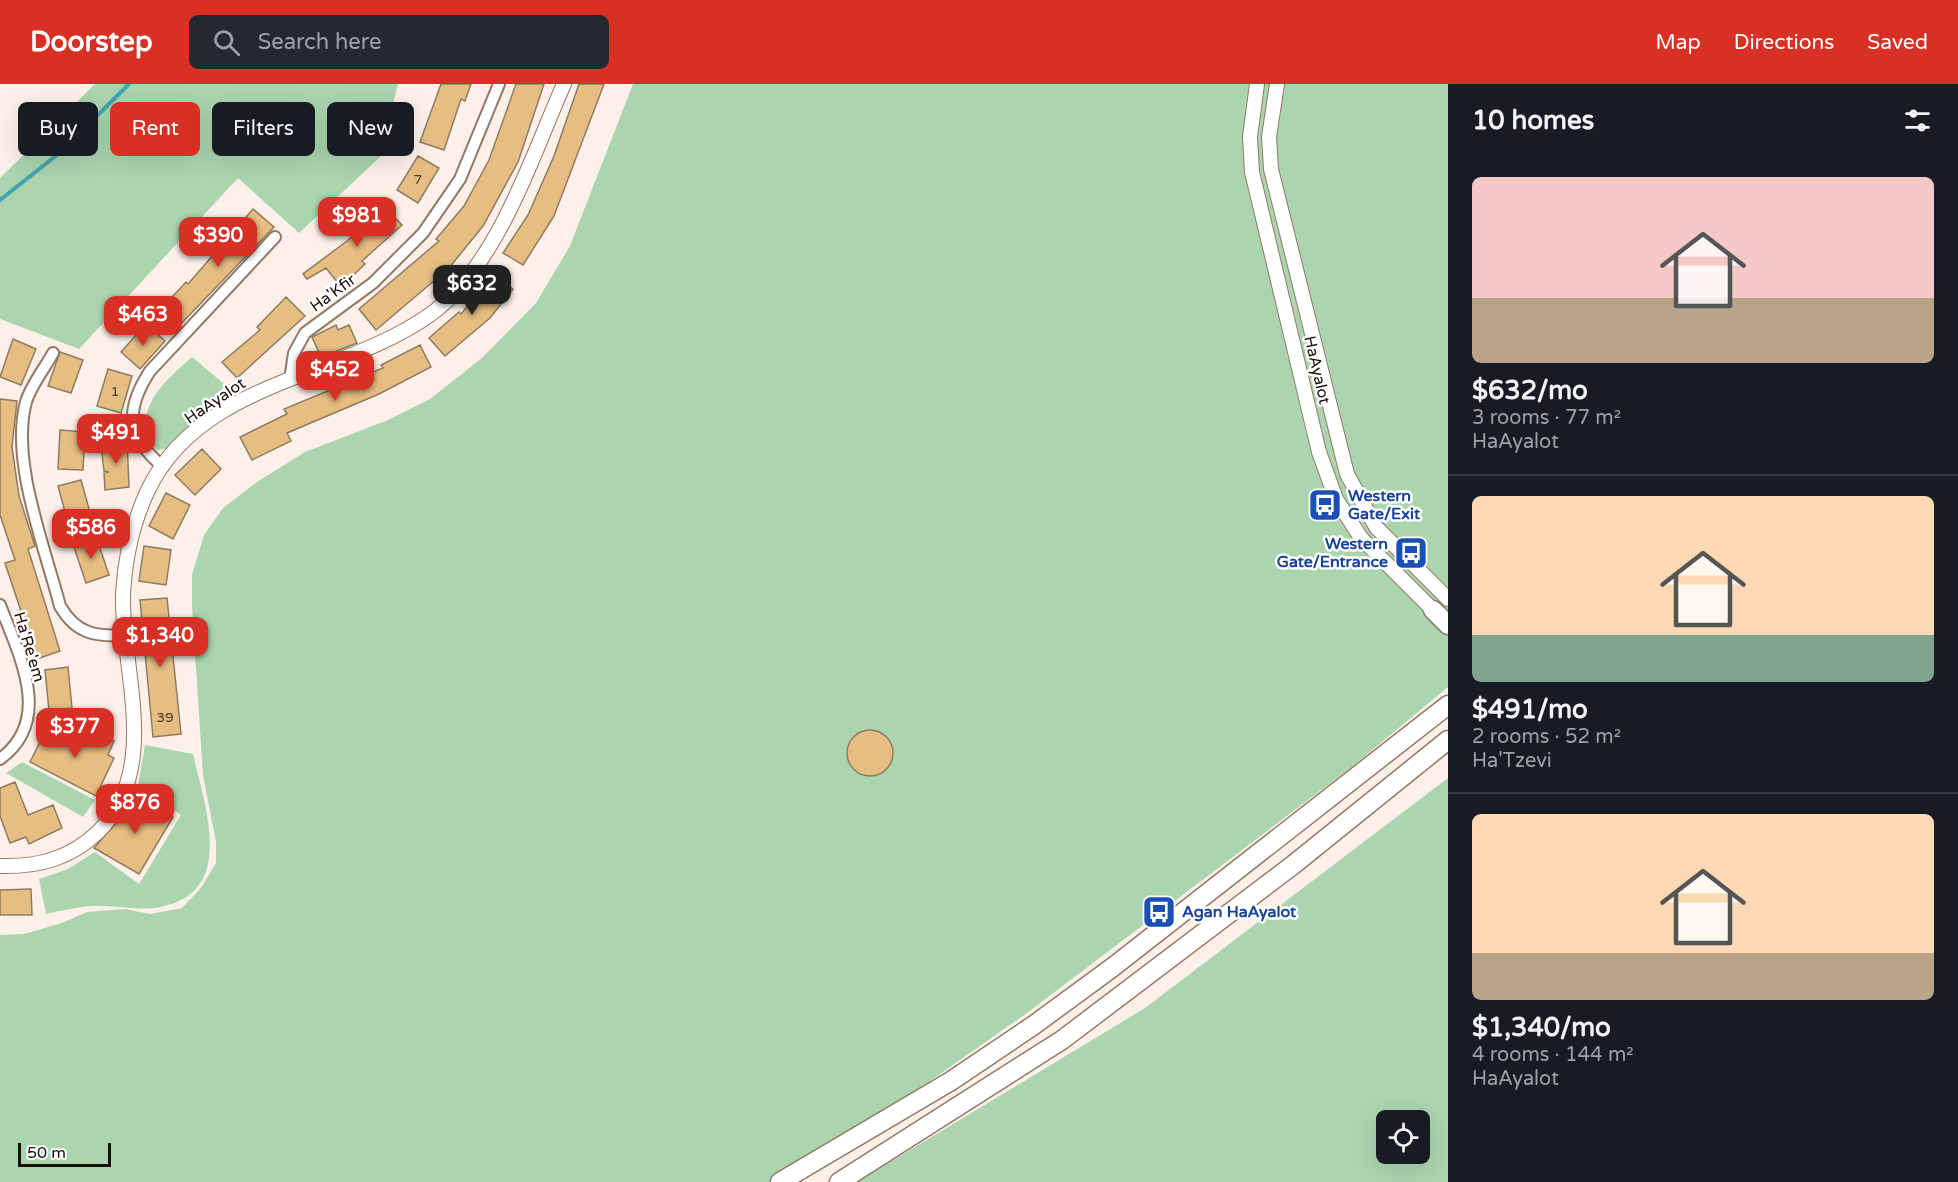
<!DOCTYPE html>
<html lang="en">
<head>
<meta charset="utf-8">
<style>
	body { margin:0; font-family:"Varela Round",sans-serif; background:#242831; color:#f1f3f6; height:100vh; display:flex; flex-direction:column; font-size:22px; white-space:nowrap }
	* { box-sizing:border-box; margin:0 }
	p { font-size:20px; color:#9ea1a6 }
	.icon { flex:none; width:33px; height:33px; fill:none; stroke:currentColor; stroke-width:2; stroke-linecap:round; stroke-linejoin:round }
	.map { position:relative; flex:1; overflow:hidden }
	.side { display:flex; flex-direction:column; background:#171b24; width:510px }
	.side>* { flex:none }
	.top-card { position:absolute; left:18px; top:18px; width:570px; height:54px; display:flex; gap:12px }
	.buttons { position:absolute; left:1376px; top:1026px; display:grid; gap:12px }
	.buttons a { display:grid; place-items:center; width:54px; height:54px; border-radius:9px; background:#171b24; box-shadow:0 6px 24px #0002; font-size:30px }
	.scale { position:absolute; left:18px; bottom:15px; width:93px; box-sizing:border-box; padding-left:6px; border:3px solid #180f08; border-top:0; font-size:16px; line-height:21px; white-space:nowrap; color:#180f08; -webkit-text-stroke:4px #fff; paint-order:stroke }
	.price { position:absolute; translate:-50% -51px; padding:0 14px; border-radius:12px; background:#d93025; color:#fff; font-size:20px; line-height:39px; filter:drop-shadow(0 2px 3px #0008) }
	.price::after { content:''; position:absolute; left:50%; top:36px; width:18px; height:14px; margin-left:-9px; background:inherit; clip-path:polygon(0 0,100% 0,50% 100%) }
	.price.current { background:#222; color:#fff }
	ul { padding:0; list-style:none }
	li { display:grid; align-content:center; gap:12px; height:318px; padding:0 24px }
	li+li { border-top:2px solid #363941 }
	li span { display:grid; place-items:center; height:186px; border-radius:9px; color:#555 }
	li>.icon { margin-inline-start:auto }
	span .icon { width:108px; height:108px; fill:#fffc; stroke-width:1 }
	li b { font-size:26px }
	h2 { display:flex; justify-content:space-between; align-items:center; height:72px; padding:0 24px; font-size:26px }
	.tag { padding:0 21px; border-radius:9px; background:#171b24; box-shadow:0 6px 24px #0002; font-size:21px; line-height:54px }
	.tag.current { background:#d93025; color:#fff }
	header { display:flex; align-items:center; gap:36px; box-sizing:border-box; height:84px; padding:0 30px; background:#d93025; color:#fff }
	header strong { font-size:28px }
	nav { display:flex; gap:33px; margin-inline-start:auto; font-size:21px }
	.search { width:420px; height:54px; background:#242831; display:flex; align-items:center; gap:15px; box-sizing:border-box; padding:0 21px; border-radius:9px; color:#9ea1a6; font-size:22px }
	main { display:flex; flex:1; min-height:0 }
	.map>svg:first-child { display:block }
	.green { fill:#aad5af; fill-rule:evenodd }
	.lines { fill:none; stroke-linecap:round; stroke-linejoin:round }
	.stream { stroke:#44a5ae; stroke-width:4 }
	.building { fill:#e7be82; stroke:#8d7b63; stroke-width:1.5 }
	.minor-casing { stroke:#927867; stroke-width:14 }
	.tertiary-casing { stroke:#927867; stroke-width:16 }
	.trunk-casing { stroke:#927867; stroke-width:21 }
	.minor { stroke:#fff; stroke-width:10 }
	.tertiary { stroke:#fff; stroke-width:14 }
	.trunk { stroke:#fff; stroke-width:18 }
	.labels { text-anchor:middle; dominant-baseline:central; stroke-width:5; stroke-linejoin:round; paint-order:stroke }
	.number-label { font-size:14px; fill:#4c3b26 }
	.street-label { font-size:16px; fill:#180f08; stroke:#fff }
	.transit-label { font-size:16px; font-weight:bold; fill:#164399; stroke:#fff; text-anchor:start }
</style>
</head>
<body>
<header>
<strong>Doorstep</strong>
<div class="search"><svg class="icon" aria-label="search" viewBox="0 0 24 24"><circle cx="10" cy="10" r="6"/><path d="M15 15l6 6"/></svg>Search here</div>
<nav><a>Map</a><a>Directions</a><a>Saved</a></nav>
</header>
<main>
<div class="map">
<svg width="1448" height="1098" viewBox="0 0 1448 1098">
	<rect width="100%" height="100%" fill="#fcf0e9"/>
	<path class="green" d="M 95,0 L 398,0 L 380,73 L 299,149 L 238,94 L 79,265 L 0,235 L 0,94 Z
		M 633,0 L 1448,0 L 1448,603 L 1354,681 L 1027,929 L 827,1069 L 768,1098 L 0,1098 L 0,851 L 24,850 L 62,839 L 87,828 L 125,825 L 150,830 L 182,824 L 201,804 L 216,779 L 216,758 L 203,691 L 192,523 L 192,491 L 204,451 L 223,424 L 257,398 L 305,368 L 388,336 L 430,315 L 482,274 L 536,219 L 570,162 Z
		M 192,273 L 236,310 L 210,325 L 167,365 L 158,366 L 147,358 C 138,319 165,297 192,273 Z
		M 145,661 L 193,670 C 205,723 237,809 160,823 C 142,827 122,822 105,822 C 85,821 66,826 46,830 L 39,795 L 68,785 L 95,768 L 139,800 L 181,731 L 138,702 Z
		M 22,678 L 95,716 L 83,733 L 6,689 Z
		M 1448,694 L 1448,1098 L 857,1098 L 1145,924 ZM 1386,1036 L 1419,1036 L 1419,1070 L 1386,1070 Z"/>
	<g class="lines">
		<path class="stream" d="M 0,116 L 62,67 L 129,0"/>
	</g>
	<path class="building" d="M 441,0 L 471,0 L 465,17 L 461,15 L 444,66 L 420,58 Z
		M 516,0 L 544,0 L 518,78 L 483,142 L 449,184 L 376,246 L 359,225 L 439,157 L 436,155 L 464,122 L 489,76 Z
		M 579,0 L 604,0 L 554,132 L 523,181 L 503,169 L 528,131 L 554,72 Z
		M 418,72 L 439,84 L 418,119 L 397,106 Z
		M 385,123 L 402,141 L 362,177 L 365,180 L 341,203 L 326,184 L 307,195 L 303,190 L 347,157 Z
		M 253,125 L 274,143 L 178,243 L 160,226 L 186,198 L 188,200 Z
		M 494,190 L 513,205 L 490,234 L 445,272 L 429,254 L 459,228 L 461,230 Z
		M 286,213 L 305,232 L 237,294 L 222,278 L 260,246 L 257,243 Z
		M 146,240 L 165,257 L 140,285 L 121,268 Z
		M 336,241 L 338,246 L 349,241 L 357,259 L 321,273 L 312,253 Z
		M 13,255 L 36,265 L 21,301 L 0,293 Z
		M 420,261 L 431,283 L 379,310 L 287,349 L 291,357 L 252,376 L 240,353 L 287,330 L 284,325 L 383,284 L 381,281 Z
		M 60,268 L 83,276 L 71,309 L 48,302 Z
		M 108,285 L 132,292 L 121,329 L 97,322 Z
		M 0,315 L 17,317 L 12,363 L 19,412 L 35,462 L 28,465 L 60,567 L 37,575 L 5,479 L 15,476 L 0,431 Z
		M 60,346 L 85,348 L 83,386 L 58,385 Z
		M 127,355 L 129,403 L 105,406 L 104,389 L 109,388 L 104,387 L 101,361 Z
		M 202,365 L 221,385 L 195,411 L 175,391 Z
		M 81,396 L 91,432 L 68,439 L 58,402 Z
		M 166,409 L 190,421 L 173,455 L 149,442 Z
		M 96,452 L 109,491 L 86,499 L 73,460 Z
		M 144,462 L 171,466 L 166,501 L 139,497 Z
		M 167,514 L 181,650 L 153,653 L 140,516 Z
		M 68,583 L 72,624 L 49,627 L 45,586 Z
		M 48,642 L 83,660 L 89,646 L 114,657 L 108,671 L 114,674 L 96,712 L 30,678 Z
		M847 669a23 23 0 1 1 46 0a23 23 0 1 1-46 0Z
		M 15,698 L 28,731 L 53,721 L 62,744 L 29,760 L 26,753 L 10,759 L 0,732 L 0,704 Z
		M 139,713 L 173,733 L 139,790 L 94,764 Z
		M 31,805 L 32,831 L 0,831 L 0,806 Z"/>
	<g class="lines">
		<g class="minor-casing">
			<path id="minor" d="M 53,269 C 45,284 31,301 26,318 C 10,376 45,464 60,522 C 76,550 96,553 126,551
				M 290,296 L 294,269 L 305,249 L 373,199 L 423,149 L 460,95 L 499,0
				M 163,383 C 127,352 124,327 150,287 L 275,153
				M 0,521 C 19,571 54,636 0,675"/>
		</g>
		<g class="tertiary-casing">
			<path id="tertiary" d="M 1257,0 L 1250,53 L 1252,88 L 1319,368 L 1336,415 L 1361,454 L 1433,526 L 1440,530
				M 1277,0 L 1269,53 L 1271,85 L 1347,390 L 1376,443 L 1448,515
				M 0,782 C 38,783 70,775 98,748 C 162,684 121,587 123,510 C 125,473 133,438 148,406 C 201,296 342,294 431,230 C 498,181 531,74 564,0"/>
		</g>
		<g class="trunk-casing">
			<path id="trunk" d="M 1433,526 L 1448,541
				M 780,1098 L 951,997 L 1034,941 L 1113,883 L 1448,621
				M 839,1098 L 1062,956 L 1293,781 L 1448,656"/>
		</g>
		<use href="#minor" class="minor"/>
		<use href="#tertiary" class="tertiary"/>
		<use href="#trunk" class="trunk"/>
	</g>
	<defs>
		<g id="bus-square" transform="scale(1.725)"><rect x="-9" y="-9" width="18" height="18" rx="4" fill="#1a4fb4" stroke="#fff"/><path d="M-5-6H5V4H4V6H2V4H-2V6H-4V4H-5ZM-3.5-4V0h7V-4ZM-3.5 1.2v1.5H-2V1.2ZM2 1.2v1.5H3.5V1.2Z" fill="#fff"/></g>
	</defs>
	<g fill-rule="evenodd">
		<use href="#bus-square" x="1325" y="421"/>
		<use href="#bus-square" x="1411" y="469"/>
		<use href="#bus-square" x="1159" y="828"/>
	</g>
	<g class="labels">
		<g class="number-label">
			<text x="418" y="95">7</text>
			<text x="115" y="307">1</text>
			<text x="165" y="633">39</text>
		</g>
		<g class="street-label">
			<text transform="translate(333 209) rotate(-36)">Ha'Kfir</text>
			<text transform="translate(1317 286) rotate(77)">HaAyalot</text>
			<text transform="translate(215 317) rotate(-34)">HaAyalot</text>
			<text transform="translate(29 563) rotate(73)">Ha'Re'em</text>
		</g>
		<g class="transit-label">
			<text x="1348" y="412">Western<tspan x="1348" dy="18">Gate/Exit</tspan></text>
			<text x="1388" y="460" text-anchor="end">Western<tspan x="1388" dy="18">Gate/Entrance</tspan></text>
			<text x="1182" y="828">Agan HaAyalot</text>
		</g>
	</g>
</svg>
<div class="buttons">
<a><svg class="icon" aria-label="locate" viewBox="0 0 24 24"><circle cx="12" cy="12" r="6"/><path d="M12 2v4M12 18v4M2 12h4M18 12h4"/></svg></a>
</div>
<div class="scale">50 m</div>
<b class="price" style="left:357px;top:164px">$981</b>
<b class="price" style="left:218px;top:184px">$390</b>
<b class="price current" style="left:472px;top:232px">$632</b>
<b class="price" style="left:143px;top:263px">$463</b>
<b class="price" style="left:335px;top:318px">$452</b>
<b class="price" style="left:116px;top:381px">$491</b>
<b class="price" style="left:91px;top:476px">$586</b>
<b class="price" style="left:160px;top:584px">$1,340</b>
<b class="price" style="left:75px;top:675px">$377</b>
<b class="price" style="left:135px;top:751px">$876</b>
<div class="top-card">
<a class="tag">Buy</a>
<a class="tag current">Rent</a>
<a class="tag">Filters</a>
<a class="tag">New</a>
</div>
</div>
<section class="side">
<h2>10 homes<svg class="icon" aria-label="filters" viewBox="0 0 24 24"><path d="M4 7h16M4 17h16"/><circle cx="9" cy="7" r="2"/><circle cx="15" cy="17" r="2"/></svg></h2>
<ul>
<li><span style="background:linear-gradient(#f6c9c9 65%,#b9a48a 0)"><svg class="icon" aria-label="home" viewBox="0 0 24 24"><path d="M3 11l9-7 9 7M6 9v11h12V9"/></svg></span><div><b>$632/mo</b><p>3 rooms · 77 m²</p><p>HaAyalot</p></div></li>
<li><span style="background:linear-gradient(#ffd9b3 75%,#7fa58c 0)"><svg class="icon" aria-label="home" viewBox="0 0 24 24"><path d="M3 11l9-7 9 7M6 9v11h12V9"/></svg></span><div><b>$491/mo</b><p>2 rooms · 52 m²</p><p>Ha'Tzevi</p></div></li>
<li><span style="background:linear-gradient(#ffd9b3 75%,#b9a48a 0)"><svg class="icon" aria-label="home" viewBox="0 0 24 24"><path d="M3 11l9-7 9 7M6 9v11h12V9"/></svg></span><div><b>$1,340/mo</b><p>4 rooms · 144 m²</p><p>HaAyalot</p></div></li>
</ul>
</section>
</main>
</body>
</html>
